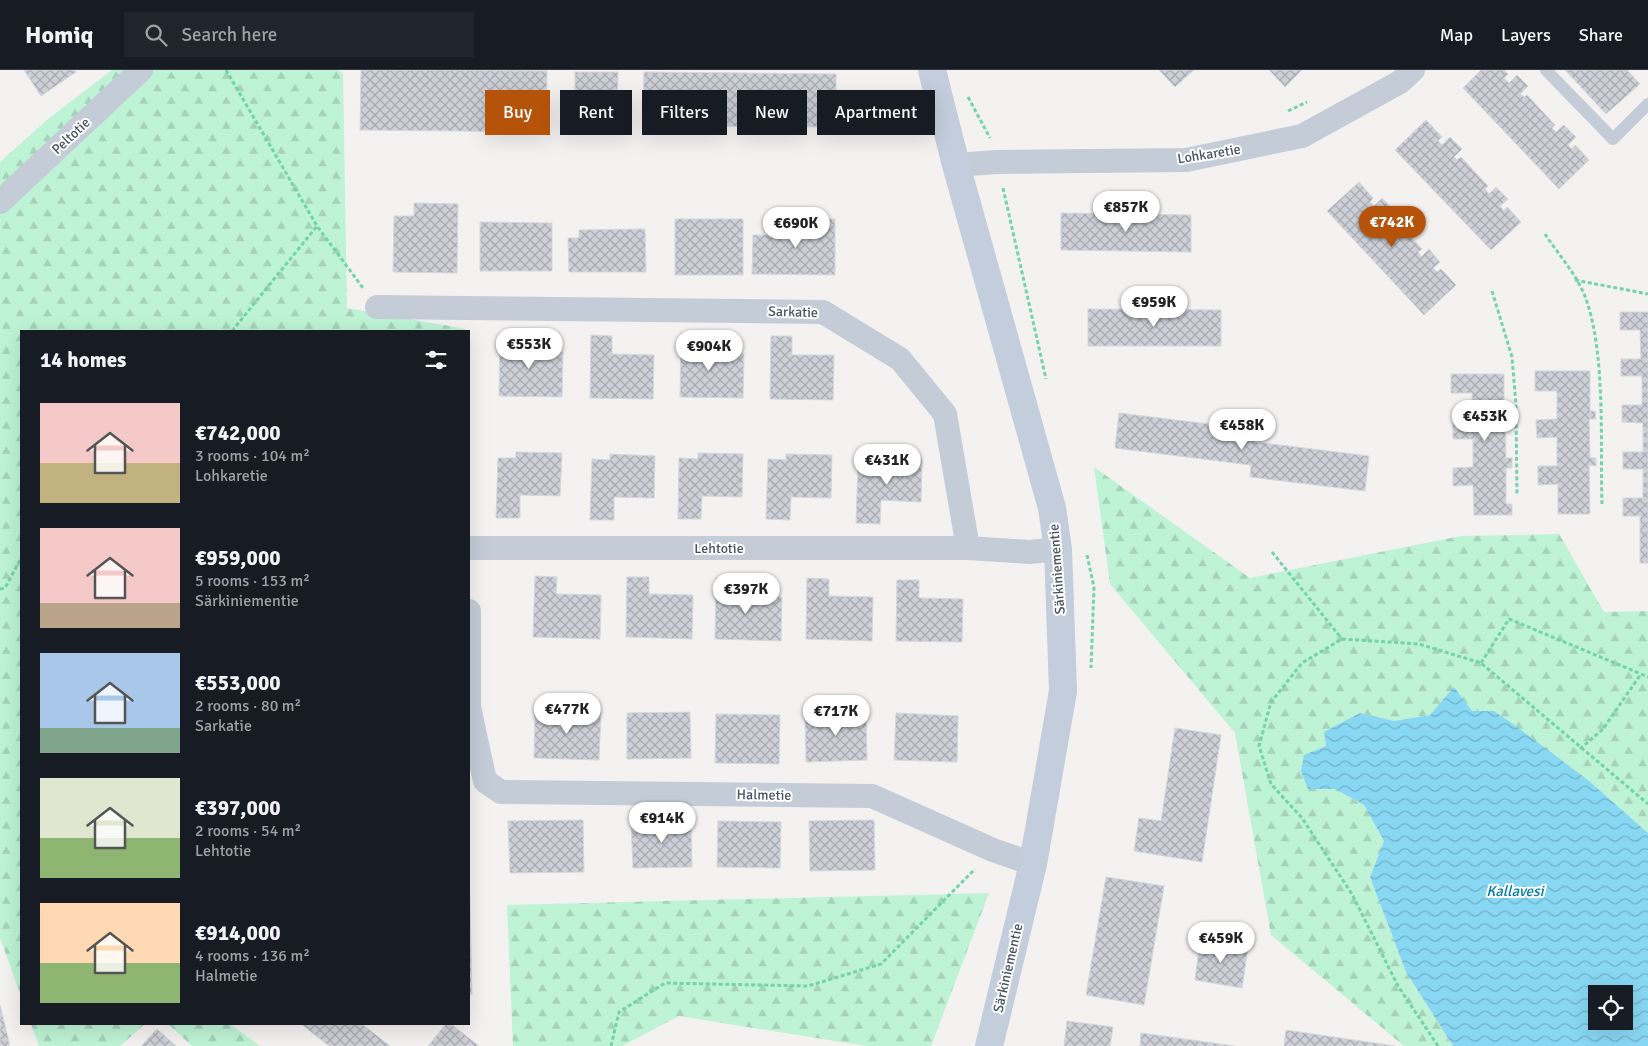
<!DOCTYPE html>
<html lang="en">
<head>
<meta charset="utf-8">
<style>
	body { margin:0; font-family:Signika,sans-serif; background:#20242c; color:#f1f3f6; height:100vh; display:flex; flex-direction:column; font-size:19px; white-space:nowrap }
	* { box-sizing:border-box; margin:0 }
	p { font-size:16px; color:#9ea1a6 }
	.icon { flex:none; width:28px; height:28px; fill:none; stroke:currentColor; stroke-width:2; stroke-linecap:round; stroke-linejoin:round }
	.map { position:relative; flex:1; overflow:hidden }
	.details { position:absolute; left:20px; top:260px; width:450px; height:695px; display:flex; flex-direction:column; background:#171b24; border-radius:0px; box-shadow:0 5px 20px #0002 }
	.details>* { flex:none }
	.top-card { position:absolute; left:485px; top:20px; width:475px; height:45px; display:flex; gap:10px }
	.fabs { position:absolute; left:1588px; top:915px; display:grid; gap:10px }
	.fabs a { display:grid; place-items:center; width:45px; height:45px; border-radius:0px; background:#171b24; box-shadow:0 5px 20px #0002; font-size:25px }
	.price { position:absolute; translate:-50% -42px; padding:0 11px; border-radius:18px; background:#fff; color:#222; font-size:16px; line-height:32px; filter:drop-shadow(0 1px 2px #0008) }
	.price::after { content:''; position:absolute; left:50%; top:30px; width:15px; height:11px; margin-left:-8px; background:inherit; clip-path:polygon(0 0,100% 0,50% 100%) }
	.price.active { background:#b45309; color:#fff }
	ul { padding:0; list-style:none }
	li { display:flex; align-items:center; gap:15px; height:125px; padding:0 20px }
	li span { display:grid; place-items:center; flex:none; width:140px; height:100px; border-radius:0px; color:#555 }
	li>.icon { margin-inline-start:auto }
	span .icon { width:60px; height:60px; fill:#fffc; stroke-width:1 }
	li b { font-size:21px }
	h2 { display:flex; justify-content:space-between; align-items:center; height:60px; padding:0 20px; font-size:21px }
	.pill { padding:0 18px; border-radius:0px; background:#171b24; box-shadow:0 5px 20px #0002; font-size:18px; line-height:45px }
	.pill.active { background:#b45309; color:#fff }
	header { display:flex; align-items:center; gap:30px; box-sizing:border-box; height:70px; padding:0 25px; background:#171b24; border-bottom:1px solid #363941 }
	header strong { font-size:24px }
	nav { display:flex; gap:28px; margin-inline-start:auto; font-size:18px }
	.search { width:350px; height:45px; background:#20242c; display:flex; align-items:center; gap:12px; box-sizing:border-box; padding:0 18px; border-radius:0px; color:#9ea1a6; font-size:19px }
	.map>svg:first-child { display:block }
	.forest { fill:url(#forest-firs) }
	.water { fill:url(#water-waves); fill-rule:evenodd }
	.building { fill:url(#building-cross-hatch); stroke:#d5d7dd }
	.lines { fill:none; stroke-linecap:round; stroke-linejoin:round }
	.path { stroke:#73d4a9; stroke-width:3; stroke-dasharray:4 2.5; stroke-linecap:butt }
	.lane { stroke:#c4ccd7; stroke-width:12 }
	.street { stroke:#c4ccd7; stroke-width:24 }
	.secondary { stroke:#c3cddb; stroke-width:28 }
	.labels { text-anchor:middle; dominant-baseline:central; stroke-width:4; stroke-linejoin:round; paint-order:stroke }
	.street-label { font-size:14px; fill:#475360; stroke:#fff }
	.water-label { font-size:15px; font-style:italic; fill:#047ca7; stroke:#fff }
</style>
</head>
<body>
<header>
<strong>Homiq</strong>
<div class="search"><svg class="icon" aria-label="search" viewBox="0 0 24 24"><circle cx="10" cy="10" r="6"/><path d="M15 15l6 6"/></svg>Search here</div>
<nav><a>Map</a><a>Layers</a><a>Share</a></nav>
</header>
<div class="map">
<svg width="1648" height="976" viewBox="0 0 1648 976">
	<defs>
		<pattern id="forest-firs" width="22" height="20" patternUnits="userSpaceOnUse" patternTransform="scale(1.25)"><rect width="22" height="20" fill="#bef3d5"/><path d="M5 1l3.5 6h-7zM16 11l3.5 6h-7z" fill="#a5d2b9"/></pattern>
		<pattern id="water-waves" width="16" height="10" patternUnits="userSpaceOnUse" patternTransform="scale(1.25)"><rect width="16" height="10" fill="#88d7f3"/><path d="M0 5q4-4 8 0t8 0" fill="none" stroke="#71b1c8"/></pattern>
		<pattern id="building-cross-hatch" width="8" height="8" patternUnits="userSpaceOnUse" patternTransform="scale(1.25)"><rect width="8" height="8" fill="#cdd0d6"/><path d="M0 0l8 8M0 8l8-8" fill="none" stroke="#a8abb1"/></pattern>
	</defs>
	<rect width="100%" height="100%" fill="#f4f1f1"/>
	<path class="forest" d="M 112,0 L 338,0 L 343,3 L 347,238 L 466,259 L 466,261 L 21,261 L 21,926 L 0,868 L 0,92 L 48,49 Z
		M 1094,397 L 1250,508 L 1461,466 L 1559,464 L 1604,542 L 1648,541 L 1648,763 L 1588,710 L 1494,641 L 1430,645 L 1394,651 L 1359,643 L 1326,676 L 1308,719 L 1335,719 L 1364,735 L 1384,771 L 1370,807 L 1406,902 L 1453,976 L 1404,976 L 1271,865 L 1235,663 L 1110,514 Z
		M 989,823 L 931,976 L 866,976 L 679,946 L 622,976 L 513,976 L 507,835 Z
		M 31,954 L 145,954 L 120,976 L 39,976 Z
		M 168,954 L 230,954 L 260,976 L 192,976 Z"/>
	<path class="water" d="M 1454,617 L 1472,641 L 1494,641 L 1513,654 L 1588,710 L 1648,763 L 1648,976 L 1453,976 L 1406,902 L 1370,807 L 1384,771 L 1364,735 L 1335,719 L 1308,719 L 1301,701 L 1304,685 L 1326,676 L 1324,662 L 1360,643 L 1394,651 L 1430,645 ZM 1596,924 L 1624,924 L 1624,951 L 1596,951 Z"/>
	<path class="building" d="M 24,0 L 74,0 L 76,2 L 41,26 Z
		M 361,0 L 547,1 L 546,62 L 360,60 Z
		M 1159,0 L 1194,0 L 1175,17 Z
		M 1269,0 L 1302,0 L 1285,17 Z
		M 1481,0 L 1504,0 L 1508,4 L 1504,8 L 1509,13 L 1517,5 L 1528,16 L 1520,24 L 1524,27 L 1527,25 L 1555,55 L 1552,58 L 1556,62 L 1564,55 L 1576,67 L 1568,75 L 1572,79 L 1575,75 L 1589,90 L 1559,119 L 1463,18 Z
		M 1565,0 L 1627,0 L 1640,14 L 1606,44 Z
		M 575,2 L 618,2 L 617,52 L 575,52 Z
		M 644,2 L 836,4 L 836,57 L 643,56 Z
		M 1426,50 L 1442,67 L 1438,71 L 1442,75 L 1450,67 L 1462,79 L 1454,87 L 1457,90 L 1461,87 L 1488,116 L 1485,119 L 1489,124 L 1496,117 L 1508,129 L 1500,136 L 1504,141 L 1507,137 L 1521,152 L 1491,180 L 1395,80 Z
		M 1359,112 L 1373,128 L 1370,132 L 1374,136 L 1382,128 L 1394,141 L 1386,148 L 1389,152 L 1393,148 L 1422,179 L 1418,182 L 1421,187 L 1429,179 L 1440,192 L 1433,198 L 1437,202 L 1441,199 L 1456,215 L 1424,245 L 1327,141 Z
		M 414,133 L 458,134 L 457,203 L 393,202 L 394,146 L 414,146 Z
		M 1061,143 L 1191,145 L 1191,182 L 1061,180 Z
		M 675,149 L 743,149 L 743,205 L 675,205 Z
		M 792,149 L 835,149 L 835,205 L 752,204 L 753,165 L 768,165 L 768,154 L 792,154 Z
		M 480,152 L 552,153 L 552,201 L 480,201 Z
		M 645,159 L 646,202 L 569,202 L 568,168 L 579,168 L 579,160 Z
		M 1088,239 L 1221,240 L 1221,276 L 1088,276 Z
		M 1620,242 L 1648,242 L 1648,493 L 1640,493 L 1640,446 L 1623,446 L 1623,428 L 1643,428 L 1643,399 L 1623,399 L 1623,382 L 1643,382 L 1643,353 L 1622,352 L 1622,335 L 1642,335 L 1642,306 L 1621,306 L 1621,289 L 1641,289 L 1640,260 L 1620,260 Z
		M 500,263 L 521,263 L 521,281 L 563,282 L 562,327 L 499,326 Z
		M 681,264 L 702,265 L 702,283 L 744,284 L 743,328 L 680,327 Z
		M 591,265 L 612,266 L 612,284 L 654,285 L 653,329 L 590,328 Z
		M 771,266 L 792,266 L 792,285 L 834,285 L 833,330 L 770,329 Z
		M 1535,301 L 1590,301 L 1590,341 L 1595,341 L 1596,349 L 1589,349 L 1590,388 L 1596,388 L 1596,396 L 1589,395 L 1590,444 L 1558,444 L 1558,414 L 1538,415 L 1538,396 L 1557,396 L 1557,367 L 1537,368 L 1536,350 L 1557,349 L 1557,321 L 1535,321 Z
		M 1451,304 L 1504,304 L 1504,342 L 1511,342 L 1511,352 L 1505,352 L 1506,388 L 1512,388 L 1512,398 L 1506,398 L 1506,434 L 1512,434 L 1512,445 L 1474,445 L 1473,415 L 1453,416 L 1453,398 L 1473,397 L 1473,369 L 1453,369 L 1453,351 L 1473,351 L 1472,323 L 1451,323 Z
		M 1119,343 L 1258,360 L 1256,372 L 1369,386 L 1365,421 L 1250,407 L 1251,395 L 1115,378 Z
		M 516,382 L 562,383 L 560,426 L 520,425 L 520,448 L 496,448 L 498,388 L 516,388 Z
		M 698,383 L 743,384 L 742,427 L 702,426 L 701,449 L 678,449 L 679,388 L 698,389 Z
		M 610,384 L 655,386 L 654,428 L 614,427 L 614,450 L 590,450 L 592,389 L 610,390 Z
		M 786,384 L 832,385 L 831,428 L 791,427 L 790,450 L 766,449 L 768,389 L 786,390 Z
		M 876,388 L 922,389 L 921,432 L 881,430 L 880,454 L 856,453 L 858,393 L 876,393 Z
		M 535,506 L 557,507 L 556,524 L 601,525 L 600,569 L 533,567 Z
		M 627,507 L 649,507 L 649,524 L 693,525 L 692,569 L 626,567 Z
		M 716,508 L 738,509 L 738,526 L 782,527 L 781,571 L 715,569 Z
		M 807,508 L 829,509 L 829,526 L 873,527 L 872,571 L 806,569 Z
		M 897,510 L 919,510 L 919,528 L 963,529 L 962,572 L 896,571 Z
		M 535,640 L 601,642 L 599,690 L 534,688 Z
		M 690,642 L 691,688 L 627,689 L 627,643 Z
		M 866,642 L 867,690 L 806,692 L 805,643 Z
		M 896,643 L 958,646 L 957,692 L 894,690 Z
		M 716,644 L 780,645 L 779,694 L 715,693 Z
		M 1175,658 L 1221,665 L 1202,792 L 1134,781 L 1139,748 L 1161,751 Z
		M 583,750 L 584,802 L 510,803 L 508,751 Z
		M 691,750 L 692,797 L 633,798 L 631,752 Z
		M 874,750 L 875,800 L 810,801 L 809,751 Z
		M 718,751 L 781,752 L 780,798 L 717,797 Z
		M 469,794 L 472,924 L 469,925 Z
		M 1106,807 L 1164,816 L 1144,935 L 1086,925 Z
		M 1200,871 L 1248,878 L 1242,918 L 1195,910 Z
		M 0,935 L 10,976 L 0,976 Z
		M 1067,951 L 1113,957 L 1110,976 L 1064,976 Z
		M 301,954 L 362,954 L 390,976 L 329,976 Z
		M 446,954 L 451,954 L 479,976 L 428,976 Z
		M 157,959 L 176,976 L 141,976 Z
		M 1286,960 L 1395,976 L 1284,976 Z
		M 1141,963 L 1235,976 L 1140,976 Z"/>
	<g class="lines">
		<path class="path" d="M 226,0 L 317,156 L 363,218
			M 968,27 L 990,68
			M 1288,41 L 1307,32
			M 1003,118 L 1046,309
			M 1545,164 C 1558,184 1578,206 1586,229 C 1606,286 1600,373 1602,434
			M 1575,210 L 1648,224
			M 1492,221 L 1512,287 L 1516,335 L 1517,425
			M 232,261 L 317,156
			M 1272,482 L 1342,569
			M 1087,485 L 1094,517 L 1091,598
			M 0,519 L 5,518 L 21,488
			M 1481,593 L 1509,549 L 1641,604
			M 1580,679 L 1603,659 L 1641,604 L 1648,607
			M 611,976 L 619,942 L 665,913 L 808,916 L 881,894 L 975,799
			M 1438,976 L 1398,916 L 1352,824 L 1302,748 L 1271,714 L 1259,676 L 1271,632 L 1302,593 L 1342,569 L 1419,574 L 1481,593 L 1648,734"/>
		<path class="lane" d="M 1546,0 L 1613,69 L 1648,34"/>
		<path class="street" d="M 956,95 L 997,92 L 1186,90 L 1302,66 L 1400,12 L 1413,0
			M 0,132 L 141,0
			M 377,237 L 823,242 L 900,289 L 945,344 L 968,478 L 1030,482 L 1058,479
			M 469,478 L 968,478
			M 469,541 L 469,637 L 485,711 L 501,722 L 872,726 L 993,780 L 1033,794"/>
		<path class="secondary" d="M 932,0 L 956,95 L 1052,438 L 1058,479 L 1063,621 L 1033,794 L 989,976"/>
	</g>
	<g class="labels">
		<g class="street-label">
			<text transform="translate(71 66) rotate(-43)">Peltotie</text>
			<text transform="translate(1209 84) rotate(-9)">Lohkaretie</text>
			<text transform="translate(793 242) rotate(2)">Sarkatie</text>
			<text x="719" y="478">Lehtotie</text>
			<text transform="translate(1057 499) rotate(-94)">Särkiniementie</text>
			<text transform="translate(764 725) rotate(1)">Halmetie</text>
			<text transform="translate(1008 898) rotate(-77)">Särkiniementie</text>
		</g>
		<g class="water-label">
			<text x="1515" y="821">Kallavesi</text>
		</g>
	</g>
</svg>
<div class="fabs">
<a><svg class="icon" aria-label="locate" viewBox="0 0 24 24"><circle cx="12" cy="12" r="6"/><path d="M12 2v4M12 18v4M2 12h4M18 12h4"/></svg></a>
</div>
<b class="price" style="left:1126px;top:163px">€857K</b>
<b class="price active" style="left:1392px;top:178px">€742K</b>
<b class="price" style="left:796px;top:179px">€690K</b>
<b class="price" style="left:1154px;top:258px">€959K</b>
<b class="price" style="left:529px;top:300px">€553K</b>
<b class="price" style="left:709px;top:302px">€904K</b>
<b class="price" style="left:1485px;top:372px">€453K</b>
<b class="price" style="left:1242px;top:381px">€458K</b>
<b class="price" style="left:887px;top:416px">€431K</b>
<b class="price" style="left:746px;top:545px">€397K</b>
<b class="price" style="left:567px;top:665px">€477K</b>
<b class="price" style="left:836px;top:667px">€717K</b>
<b class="price" style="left:662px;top:774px">€914K</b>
<b class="price" style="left:1221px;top:894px">€459K</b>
<div class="top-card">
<a class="pill active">Buy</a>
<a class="pill">Rent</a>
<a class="pill">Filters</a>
<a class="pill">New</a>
<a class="pill">Apartment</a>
</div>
<section class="details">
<h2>14 homes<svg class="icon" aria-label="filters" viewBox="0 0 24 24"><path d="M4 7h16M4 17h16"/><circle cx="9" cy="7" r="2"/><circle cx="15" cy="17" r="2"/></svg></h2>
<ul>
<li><span style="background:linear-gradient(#f6c9c9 60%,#c2b280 0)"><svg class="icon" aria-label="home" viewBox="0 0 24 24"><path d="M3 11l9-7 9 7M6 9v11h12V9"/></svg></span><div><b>€742,000</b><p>3 rooms · 104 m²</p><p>Lohkaretie</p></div></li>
<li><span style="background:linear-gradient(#f6c9c9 75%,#b9a48a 0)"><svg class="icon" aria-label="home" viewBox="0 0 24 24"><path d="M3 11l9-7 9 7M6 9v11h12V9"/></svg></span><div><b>€959,000</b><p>5 rooms · 153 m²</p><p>Särkiniementie</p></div></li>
<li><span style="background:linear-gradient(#a9c7e8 75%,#7fa58c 0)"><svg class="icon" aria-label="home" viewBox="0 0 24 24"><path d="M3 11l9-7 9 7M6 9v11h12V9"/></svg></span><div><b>€553,000</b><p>2 rooms · 80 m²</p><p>Sarkatie</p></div></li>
<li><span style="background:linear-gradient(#dfe7d0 60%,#8fb573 0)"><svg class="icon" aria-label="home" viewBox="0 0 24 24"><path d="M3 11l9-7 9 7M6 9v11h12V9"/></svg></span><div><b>€397,000</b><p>2 rooms · 54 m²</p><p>Lehtotie</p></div></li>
<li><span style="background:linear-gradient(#ffd9b3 60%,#8fb573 0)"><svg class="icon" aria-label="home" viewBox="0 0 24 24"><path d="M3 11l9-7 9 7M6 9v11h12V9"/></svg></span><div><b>€914,000</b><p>4 rooms · 136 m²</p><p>Halmetie</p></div></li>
</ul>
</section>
</div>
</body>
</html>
